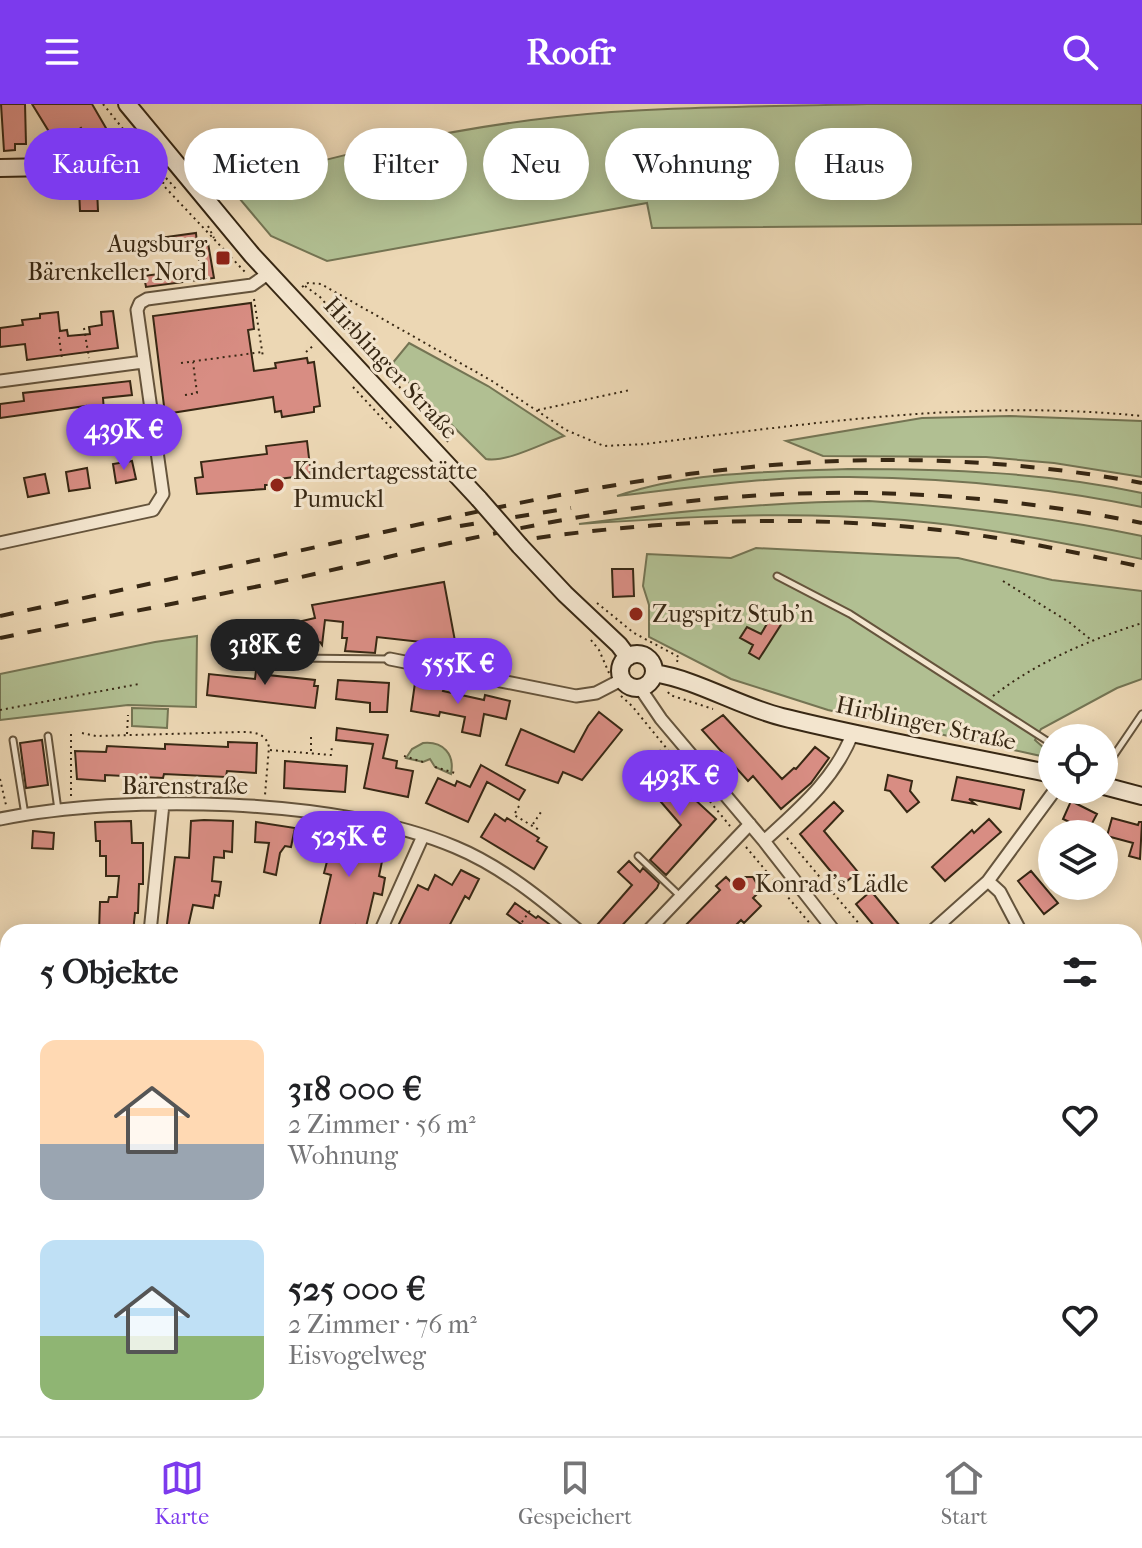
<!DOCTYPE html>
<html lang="de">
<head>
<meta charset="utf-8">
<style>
	body { margin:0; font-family:"IM FELL French Canon",serif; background:#f2f2f2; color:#202124; height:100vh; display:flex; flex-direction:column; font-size:30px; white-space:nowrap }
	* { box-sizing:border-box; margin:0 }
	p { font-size:26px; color:#757577 }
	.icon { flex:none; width:44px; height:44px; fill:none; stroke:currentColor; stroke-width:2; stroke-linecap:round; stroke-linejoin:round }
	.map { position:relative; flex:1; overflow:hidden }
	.details { position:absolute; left:0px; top:820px; width:1142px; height:512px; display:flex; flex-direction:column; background:#fff; border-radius:24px 24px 0 0; box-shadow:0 4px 20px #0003 }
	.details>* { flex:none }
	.banner { position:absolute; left:24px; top:24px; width:1094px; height:72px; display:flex; gap:16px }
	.fabs { position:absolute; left:1038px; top:620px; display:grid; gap:16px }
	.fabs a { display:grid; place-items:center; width:80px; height:80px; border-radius:50%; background:#fff; box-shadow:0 4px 20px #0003; font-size:40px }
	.price { position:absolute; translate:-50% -68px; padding:0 18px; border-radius:28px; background:#7c3aed; color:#fff; font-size:26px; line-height:52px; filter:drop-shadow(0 2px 4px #0008) }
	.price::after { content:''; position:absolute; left:50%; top:48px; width:24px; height:18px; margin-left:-12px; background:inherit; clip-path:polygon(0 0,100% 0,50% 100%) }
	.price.on { background:#222; color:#fff }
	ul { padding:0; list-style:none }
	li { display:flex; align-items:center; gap:24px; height:200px; padding:0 40px }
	li span { display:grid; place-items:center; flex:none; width:224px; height:160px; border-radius:16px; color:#555 }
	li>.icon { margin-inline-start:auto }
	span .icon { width:96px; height:96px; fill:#fffc; stroke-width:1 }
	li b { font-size:34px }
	h2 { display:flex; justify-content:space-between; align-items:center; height:96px; padding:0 40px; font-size:34px }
	.tag { padding:0 28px; border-radius:36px; background:#fff; box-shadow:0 4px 20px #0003; font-size:28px; line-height:72px }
	.tag.on { background:#7c3aed; color:#fff }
	header { display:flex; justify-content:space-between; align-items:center; height:104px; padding:0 40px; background:#7c3aed; color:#fff; font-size:36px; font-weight:800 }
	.tabs { display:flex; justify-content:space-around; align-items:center; height:112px; border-top:2px solid #e0e0e0; background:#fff; font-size:22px; color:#757577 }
	.tabs a { display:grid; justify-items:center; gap:4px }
	.tabs .on { color:#7c3aed }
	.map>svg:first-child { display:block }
	.green { fill:#b1bf92; stroke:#747453; stroke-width:2 }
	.building { fill:#d88d83; stroke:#382814; stroke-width:2 }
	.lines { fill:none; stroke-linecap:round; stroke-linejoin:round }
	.lane-casing { stroke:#65543c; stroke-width:9 }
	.street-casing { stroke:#65543c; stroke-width:15 }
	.secondary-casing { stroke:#382814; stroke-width:20 }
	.path { stroke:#382814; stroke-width:2; stroke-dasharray:2 4; stroke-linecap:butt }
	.lane { stroke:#f3e5ce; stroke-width:5 }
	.street { stroke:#f3e5ce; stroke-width:11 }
	.secondary { stroke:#f3e5ce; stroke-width:16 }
	.rail { stroke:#382814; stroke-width:4; stroke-dasharray:14 14; stroke-linecap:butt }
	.secondary-bridge-casing { stroke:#382814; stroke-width:20; stroke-linecap:butt }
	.secondary-bridge { stroke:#f3e5ce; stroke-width:16 }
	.poi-dot { fill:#8f2418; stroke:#f3e5ce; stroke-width:3 }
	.labels { text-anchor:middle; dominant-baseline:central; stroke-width:6; stroke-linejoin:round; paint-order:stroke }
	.poi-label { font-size:24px; fill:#382814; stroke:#f3e5ce; text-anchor:start }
	.street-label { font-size:24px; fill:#382814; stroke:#f3e5ce }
</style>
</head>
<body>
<header><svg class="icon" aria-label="menu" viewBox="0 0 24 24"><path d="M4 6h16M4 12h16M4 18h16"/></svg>Roofr<svg class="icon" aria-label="search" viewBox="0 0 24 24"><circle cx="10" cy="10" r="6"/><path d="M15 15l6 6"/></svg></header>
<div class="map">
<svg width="1142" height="1332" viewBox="0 0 1142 1332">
	<rect width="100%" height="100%" fill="#ecd7b4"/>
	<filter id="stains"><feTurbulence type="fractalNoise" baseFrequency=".0025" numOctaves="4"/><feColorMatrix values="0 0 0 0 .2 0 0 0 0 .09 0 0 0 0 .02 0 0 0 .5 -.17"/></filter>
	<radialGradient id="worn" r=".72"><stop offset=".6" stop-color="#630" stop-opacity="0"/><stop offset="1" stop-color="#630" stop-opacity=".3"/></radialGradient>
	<path class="green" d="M 867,0 L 1142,0 L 1142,120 L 652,124 L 647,99 L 327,157 L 271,132 L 229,82 C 337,51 445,25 557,13 C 659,2 764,3 867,0 Z
		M 409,239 L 488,282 L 564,332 C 543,339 506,359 486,355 L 391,261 Z
		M 1010,312 L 1142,317 L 1142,373 L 1054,359 L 986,353 L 823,352 L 786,337 L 922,314 Z
		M 848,365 C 947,365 1045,368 1142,389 L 1142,403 C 1046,383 947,374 849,373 C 772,372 694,383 617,392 C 690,367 772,368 848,365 Z
		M 869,397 C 961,403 1051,413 1142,432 L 1142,455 C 1058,438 975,421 890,415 C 786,407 683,413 579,420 C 676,407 771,398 869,397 Z
		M 756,444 L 958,454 L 1052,476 L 1142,487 L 1142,575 L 1117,584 L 1041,625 L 1035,636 L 1044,644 L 1041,652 L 828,606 L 731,575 L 649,533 L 649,501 L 643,482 L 647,450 L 731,454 Z
		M 197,532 L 196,603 L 128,601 L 0,616 L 0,570 L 155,538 Z
		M 132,604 L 168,605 L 167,624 L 132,622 Z
		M 423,639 C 443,637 455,650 451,670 L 435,663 L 430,655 L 423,658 L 406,654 L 412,645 Z
		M 1142,1231 L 1142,1332 L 1054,1332 L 1058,1324 L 1134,1324 L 1134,1238 Z"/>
	<path class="building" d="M 1,0 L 25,0 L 26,40 L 15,40 L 15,46 L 4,47 Z
		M 32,0 L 92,0 L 110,31 L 92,42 L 81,24 L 50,44 L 44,35 L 51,31 Z
		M 97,85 L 98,107 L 80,107 L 79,86 Z
		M 196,129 L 197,140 L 138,148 L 137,137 Z
		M 208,139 L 214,174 L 146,183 L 144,172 L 200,164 L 197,141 Z
		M 251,199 L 254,225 L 248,226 L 254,267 L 276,264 L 275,259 L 307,254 L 308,259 L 314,258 L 320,302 L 314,303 L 314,308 L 282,313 L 281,307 L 275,308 L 273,293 L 165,310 L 153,212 Z
		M 113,207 L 118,244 L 27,256 L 25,240 L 0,243 L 0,224 L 23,221 L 22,216 L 40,214 L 40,210 L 58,208 L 60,227 L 67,226 L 68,232 L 90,230 L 89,223 L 102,221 L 101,208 Z
		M 130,277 L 132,291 L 103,294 L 104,307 L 87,309 L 86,302 L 0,314 L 0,300 L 24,297 L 23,289 Z
		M 137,313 L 140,338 L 123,340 L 122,334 L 119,334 L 117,316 Z
		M 307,337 L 311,371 L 271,376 L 271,381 L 265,381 L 265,385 L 197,390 L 195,374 L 203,373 L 201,358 L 267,350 L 266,342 Z
		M 132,357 L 136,375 L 116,379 L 113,360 Z
		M 87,364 L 90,384 L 69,387 L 66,368 Z
		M 45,370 L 49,389 L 28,393 L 24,374 Z
		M 612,465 L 633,465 L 634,492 L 613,493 Z
		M 444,478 L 455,537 L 431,542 L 430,539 L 377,533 L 375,549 L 345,547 L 347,534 L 342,534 L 343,518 L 325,516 L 322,541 L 320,538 L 306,541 L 302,517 L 315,514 L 312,501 Z
		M 771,513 L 782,519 L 759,555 L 749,549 L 753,541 L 740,534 L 747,523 L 761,530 Z
		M 258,549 L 271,551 L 268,571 L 315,576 L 314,582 L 318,582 L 315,604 L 207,591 L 209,570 L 255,575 Z
		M 338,576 L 389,579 L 387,608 L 370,608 L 370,599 L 336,595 Z
		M 415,579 L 444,584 L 443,587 L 484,596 L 485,591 L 510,597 L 506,615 L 484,610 L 480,632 L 462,628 L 465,613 L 440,608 L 439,612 L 411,607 Z
		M 599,608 L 622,626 L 582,676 L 563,668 L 558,679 L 506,661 L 521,625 L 574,648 L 588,622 Z
		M 723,611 L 782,675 L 794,664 L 796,665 L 815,643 L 829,654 L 811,679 L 781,705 L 753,672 L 748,677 L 702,626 Z
		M 337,624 L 388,631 L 383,654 L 397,657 L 396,664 L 413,667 L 408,693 L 364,684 L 373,640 L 336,636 Z
		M 42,636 L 48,681 L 26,684 L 20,639 Z
		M 228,638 L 257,639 L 256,669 L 227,667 L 226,673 L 164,670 L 163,674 L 105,671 L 105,677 L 77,675 L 75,647 L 106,648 L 107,642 L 165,645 L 165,640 L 228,643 Z
		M 660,647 L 695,688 L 691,692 L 716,715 L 666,771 L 650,756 L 681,721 L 661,698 L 674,687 L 672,684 L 675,682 L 652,654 Z
		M 285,657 L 347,662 L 345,688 L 284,684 Z
		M 481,661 L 525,686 L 519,696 L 487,678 L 468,718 L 426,699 L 438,674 L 455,682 L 457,677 L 470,683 Z
		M 888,671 L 912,677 L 910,687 L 919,698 L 907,708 L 890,687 L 885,686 Z
		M 957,673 L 1024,686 L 1020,705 L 969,695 L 975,700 L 952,696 Z
		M 1071,697 L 1097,710 L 1088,727 L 1063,715 Z
		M 834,698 L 843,707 L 824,727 L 858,768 L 842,781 L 800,730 Z
		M 495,710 L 505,717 L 507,714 L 539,734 L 537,737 L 547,743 L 534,765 L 481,733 Z
		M 1112,714 L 1138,721 L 1139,718 L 1142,718 L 1140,755 L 1129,752 L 1133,739 L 1107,732 Z
		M 989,715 L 1001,728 L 945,777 L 932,763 L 972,726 L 974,729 Z
		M 204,716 L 233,717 L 232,748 L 224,747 L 224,754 L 214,753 L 212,777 L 221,778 L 219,792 L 215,791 L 213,804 L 193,801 L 187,828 L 166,828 L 175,753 L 189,754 L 191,717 Z
		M 131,717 L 132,739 L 143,739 L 143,780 L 139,780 L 138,809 L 135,809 L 133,828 L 99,828 L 100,798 L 108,798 L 109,793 L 117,793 L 119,772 L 106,772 L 106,752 L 100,752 L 100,737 L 96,737 L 95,718 Z
		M 256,718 L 295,724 L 291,743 L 285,742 L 280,749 L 276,771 L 264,768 L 269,739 L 255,738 Z
		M 320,722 L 342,725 L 341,742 L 352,744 L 354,732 L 386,738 L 379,772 L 385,774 L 382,791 L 374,789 L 366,823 L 356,821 L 355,828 L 318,828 L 331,771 L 324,769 L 330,746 L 322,745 L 318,739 L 304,735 L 307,725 L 319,727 Z
		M 33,727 L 54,729 L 53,745 L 32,744 Z
		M 629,757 L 640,768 L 643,764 L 659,779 L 657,784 L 616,828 L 607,828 L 598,820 L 632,781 L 618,768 Z
		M 461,766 L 479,775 L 469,795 L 465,792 L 446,828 L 395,828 L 418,781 L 428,786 L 435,771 L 452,781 Z
		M 1031,767 L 1058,799 L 1044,810 L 1018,777 Z
		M 726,773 L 734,781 L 742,773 L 753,773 L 758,782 L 756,786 L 758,789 L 753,794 L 761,802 L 744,819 L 741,816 L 729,828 L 679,828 L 720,786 L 716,782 Z
		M 871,787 L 905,828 L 879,828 L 856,800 Z
		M 515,799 L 536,814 L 538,812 L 560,828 L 532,828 L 507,810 Z"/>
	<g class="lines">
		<g class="lane-casing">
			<path id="lane" d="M 777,472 L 850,510 L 1052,640
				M 261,522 L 275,544 L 295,554 L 389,555
				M 493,573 L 498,546
				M 48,632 L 58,706
				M 13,636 L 25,711
				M 1104,666 L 1142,610
				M 638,752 L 679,791
				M 1134,1068 L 1142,1061
				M 0,1322 L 6,1324 L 14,1332
				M 614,1332 L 615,1329"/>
		</g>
		<g class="street-casing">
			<path id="street" d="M 0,277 L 143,258
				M 0,439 L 153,406 L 163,390 L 137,206 L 140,199 L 147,195 L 252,181 L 269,169
				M 390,555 L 576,592 L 596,589 L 623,575
				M 640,584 L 661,615 L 764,737 L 835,828
				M 0,715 C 124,690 338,693 455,743 C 501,762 543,796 580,828
				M 764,737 C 799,705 836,674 853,628
				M 988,777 L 1000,788 L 1021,828
				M 150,828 L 163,700
				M 380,828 L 423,732
				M 647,828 L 750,720
				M 931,828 L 988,777 L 1055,686
				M 1134,932 L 1142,926
				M 1134,1005 L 1142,1014
				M 1134,1128 L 1142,1122
				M 0,1218 L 8,1219
				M 361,1324 L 375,1332
				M 795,1324 L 808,1332
				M 67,1332 L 69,1324
				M 384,1332 L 384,1324
				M 941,1332 L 946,1324"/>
		</g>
		<g class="secondary-casing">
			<path id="secondary" d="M 127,0 L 252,151 L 479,395
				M 0,64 L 154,61 L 168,51
				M 520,442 L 565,490 L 619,541 L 628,553
				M620 567a17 17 0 1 1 34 0a17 17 0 1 1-34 0Z
				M 654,569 C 698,576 738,602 782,613 C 871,635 962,651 1052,670
				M 1104,682 L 1142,692"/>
		</g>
		<path class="path" d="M 103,0 L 140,46
			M 164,72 L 163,81 L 245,168
			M 166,74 L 178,87
			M 208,122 L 214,134
			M 305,182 L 320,193 L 449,339
			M 302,183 L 308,179 L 321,180 L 492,277 L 566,326 L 604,342 L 646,340 C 813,319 972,295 1142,312
			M 254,195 L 263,253
			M 84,224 L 89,254
			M 59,233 L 62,255
			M 306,248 L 314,241
			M 181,259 L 262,248
			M 353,283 L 393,326
			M 185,291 L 197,289 L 193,258
			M 538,306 L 630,286
			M 1003,477 L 1069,518 L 1090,535
			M 597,499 L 634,529 L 679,553 L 676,560
			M 591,536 L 599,546 L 609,569
			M 668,588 L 670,591 L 713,605
			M 621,592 L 632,602 L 730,722
			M 993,592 C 1037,558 1089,536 1142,519
			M 0,606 L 139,580
			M 82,629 L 96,632 L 242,628 C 254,628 266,629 269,643 L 265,691
			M 71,630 L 71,692
			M 127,630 L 128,611
			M 270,646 L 331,651 L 332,642
			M 311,647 L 311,632
			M 404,652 L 423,658
			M 435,663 L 455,669
			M 0,675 L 6,701
			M 519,702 L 514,711 L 541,727
			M 533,720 L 541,708
			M 787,734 L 866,828
			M 746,743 L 817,828
			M 515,828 L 531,805
			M 1134,1217 L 1142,1226
			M 1134,1232 L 1142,1226
			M 1134,1301 L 1142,1285
			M 829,1332 L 835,1324
			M 1021,1332 L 1027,1324
			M 1050,1332 L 1054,1324
			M 1118,1332 L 1122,1324"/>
		<use href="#lane" class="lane"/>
		<use href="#street" class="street"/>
		<use href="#secondary" class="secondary"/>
		<path class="rail" d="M 460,422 L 571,404
			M 509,438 C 659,415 813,409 963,429 C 1023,437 1083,450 1142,463
			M 0,512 C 122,486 244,459 366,432 C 493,404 621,375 751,363 C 881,350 1014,355 1142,379
			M 0,534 C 106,512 213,493 319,469 C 452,438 586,406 722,394 C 862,382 1004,391 1142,419"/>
		<g class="secondary-bridge-casing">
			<path id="secondary-bridge" d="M 479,395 L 520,442"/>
		</g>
		<use href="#secondary-bridge" class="secondary-bridge"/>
	</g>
	<g class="poi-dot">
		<rect x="215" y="146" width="16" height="16" rx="4"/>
		<circle cx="277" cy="381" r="8"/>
		<circle cx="636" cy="510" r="8"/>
		<circle cx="739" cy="780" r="8"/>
	</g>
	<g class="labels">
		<g class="poi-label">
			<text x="207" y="140" text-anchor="end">Augsburg<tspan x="207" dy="28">Bärenkeller Nord</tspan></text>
			<text x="293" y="367">Kindertagesstätte<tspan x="293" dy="28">Pumuckl</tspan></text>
			<text x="652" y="510">Zugspitz Stub'n</text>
			<text x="755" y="780">Konrad's Lädle</text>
		</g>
		<g class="street-label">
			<text transform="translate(391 264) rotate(47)">Hirblinger Straße</text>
			<text transform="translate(926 619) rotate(12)">Hirblinger Straße</text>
			<text x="185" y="682">Bärenstraße</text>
		</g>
	</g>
	<rect width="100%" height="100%" filter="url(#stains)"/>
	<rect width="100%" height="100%" fill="url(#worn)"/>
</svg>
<div class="fabs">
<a><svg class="icon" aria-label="locate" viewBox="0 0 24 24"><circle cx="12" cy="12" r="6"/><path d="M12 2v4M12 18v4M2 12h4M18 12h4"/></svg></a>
<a><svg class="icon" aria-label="layers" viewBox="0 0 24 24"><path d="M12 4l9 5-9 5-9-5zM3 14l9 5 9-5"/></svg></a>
</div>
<b class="price" style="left:124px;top:368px">439K €</b>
<b class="price on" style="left:265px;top:583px">318K €</b>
<b class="price" style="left:458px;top:602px">555K €</b>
<b class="price" style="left:680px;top:714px">493K €</b>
<b class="price" style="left:349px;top:775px">525K €</b>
<div class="banner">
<a class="tag on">Kaufen</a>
<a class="tag">Mieten</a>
<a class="tag">Filter</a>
<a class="tag">Neu</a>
<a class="tag">Wohnung</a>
<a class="tag">Haus</a>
</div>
<section class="details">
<h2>5 Objekte<svg class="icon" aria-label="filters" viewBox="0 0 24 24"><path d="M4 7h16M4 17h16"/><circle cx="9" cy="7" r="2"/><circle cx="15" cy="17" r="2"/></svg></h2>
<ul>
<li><span style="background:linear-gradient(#ffd9b3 65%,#9aa5b1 0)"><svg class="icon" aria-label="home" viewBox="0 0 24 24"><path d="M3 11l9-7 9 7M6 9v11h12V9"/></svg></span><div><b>318 000 €</b><p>2 Zimmer · 56 m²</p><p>Wohnung</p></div><svg class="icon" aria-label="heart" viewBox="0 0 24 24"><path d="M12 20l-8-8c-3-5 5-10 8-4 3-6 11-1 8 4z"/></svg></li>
<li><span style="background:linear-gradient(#bfe0f5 60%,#8fb573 0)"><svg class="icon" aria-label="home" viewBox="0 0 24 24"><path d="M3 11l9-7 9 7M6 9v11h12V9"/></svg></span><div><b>525 000 €</b><p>2 Zimmer · 76 m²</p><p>Eisvogelweg</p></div><svg class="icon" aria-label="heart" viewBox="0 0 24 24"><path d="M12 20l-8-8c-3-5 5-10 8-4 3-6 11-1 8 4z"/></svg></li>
</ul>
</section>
</div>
<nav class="tabs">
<a class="on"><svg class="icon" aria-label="map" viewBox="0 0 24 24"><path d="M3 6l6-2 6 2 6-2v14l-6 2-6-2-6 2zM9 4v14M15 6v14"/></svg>Karte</a>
<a><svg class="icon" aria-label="saved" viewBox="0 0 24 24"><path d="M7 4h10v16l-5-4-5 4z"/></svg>Gespeichert</a>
<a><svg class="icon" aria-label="home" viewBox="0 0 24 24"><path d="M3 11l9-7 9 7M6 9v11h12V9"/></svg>Start</a>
</nav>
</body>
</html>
